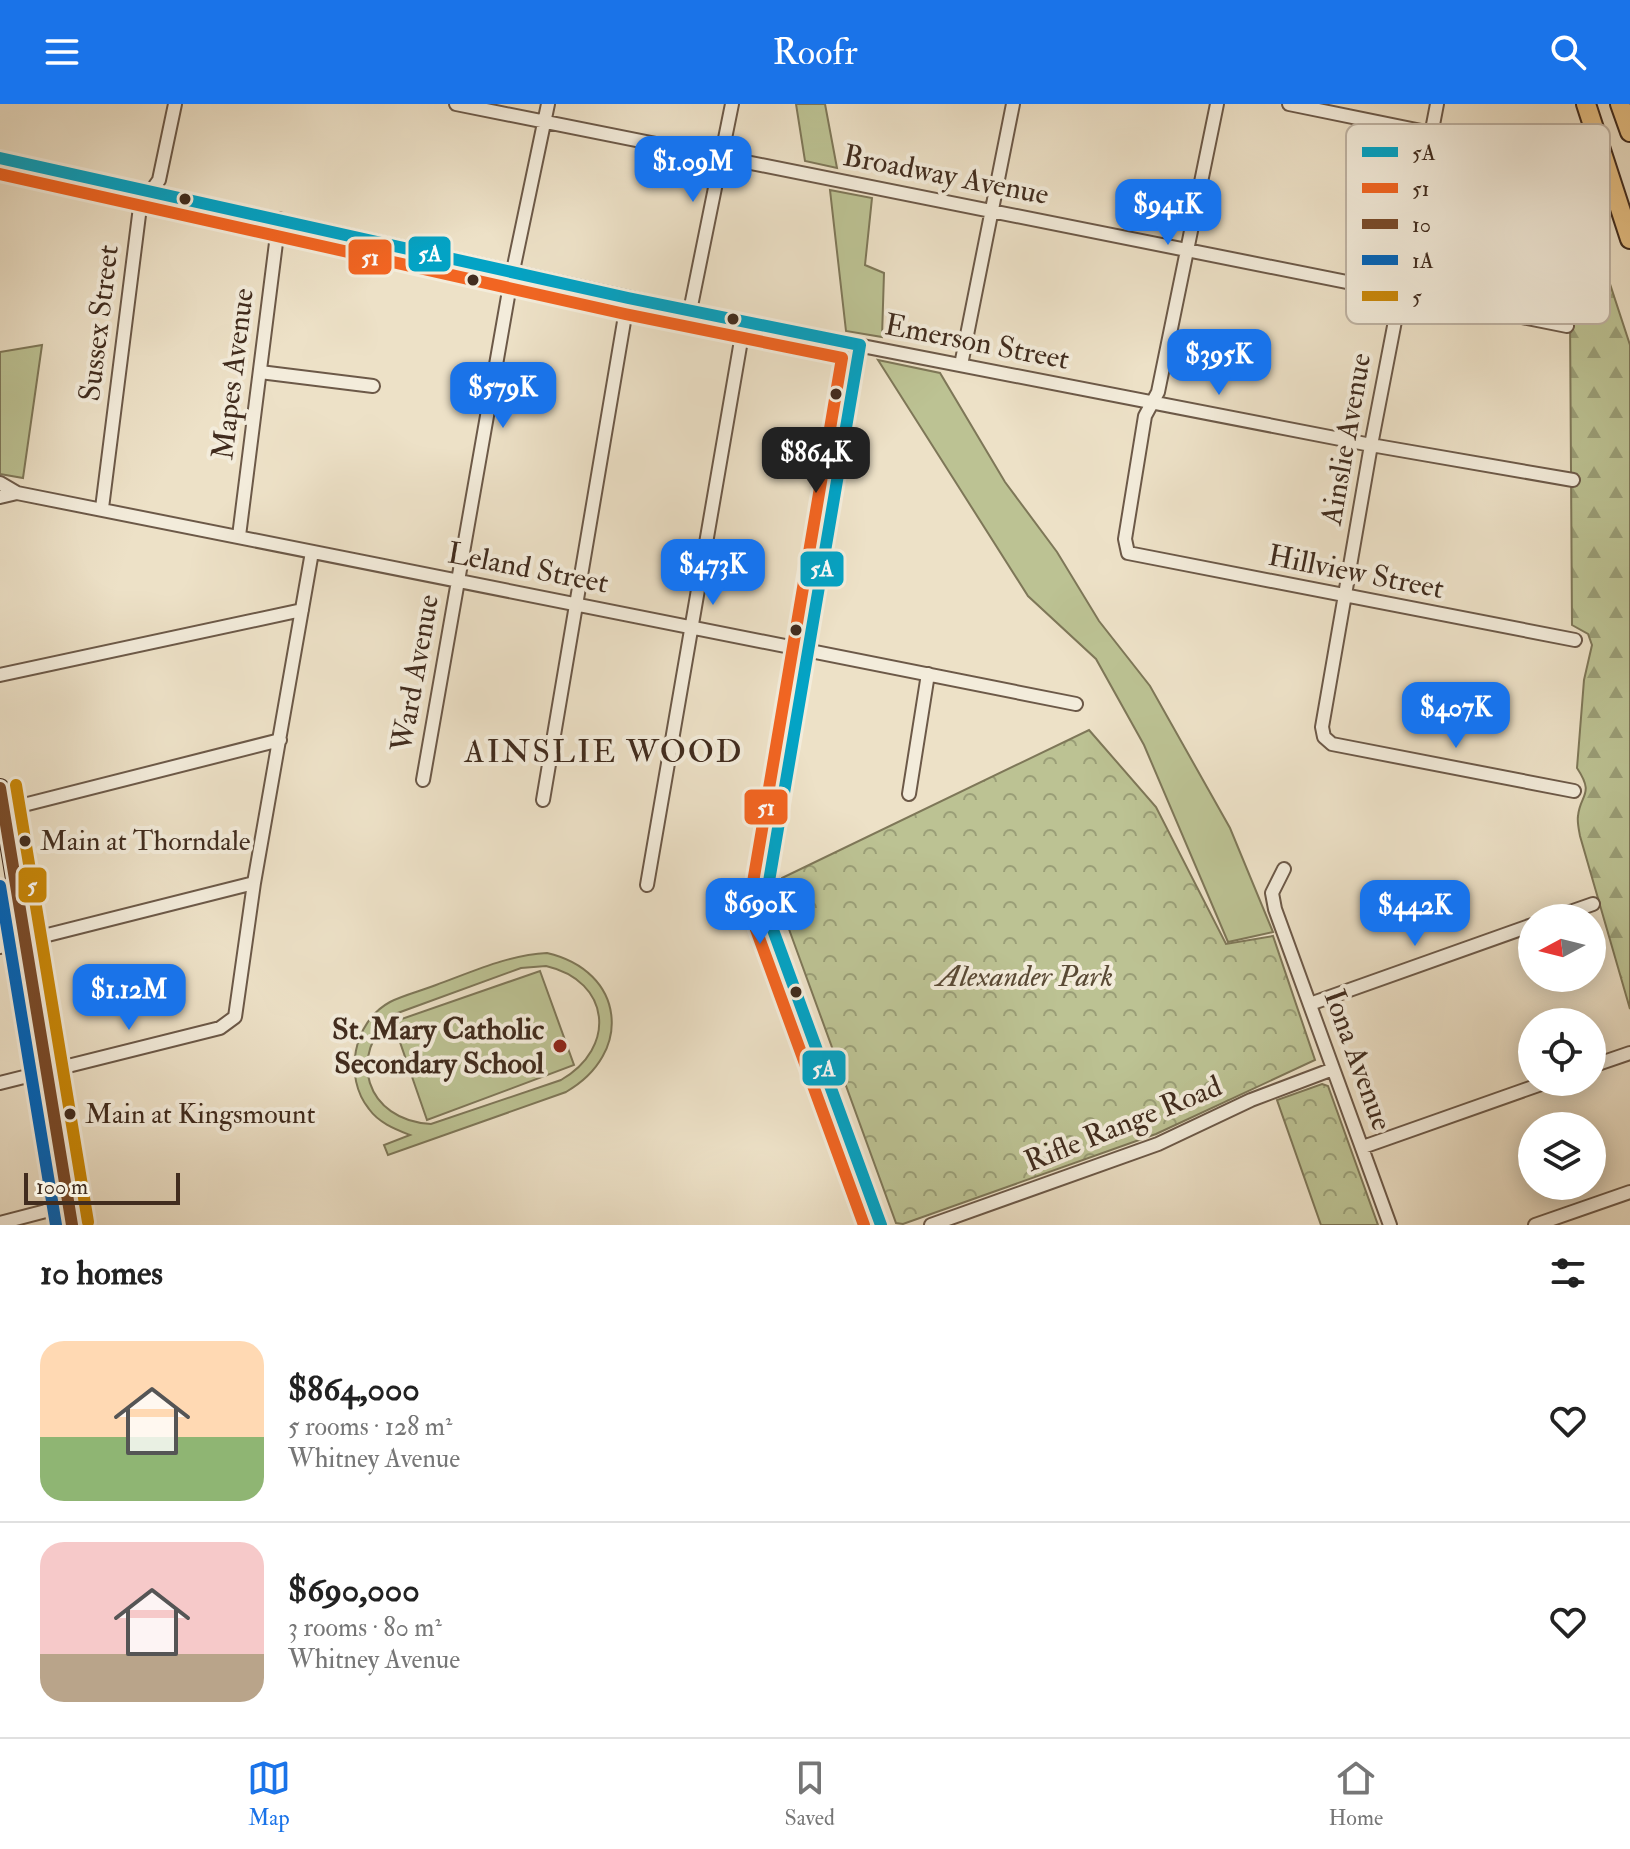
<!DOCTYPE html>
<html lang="en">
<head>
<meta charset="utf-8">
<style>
	body { margin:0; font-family:"IM FELL Double Pica",serif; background:#f6f6f6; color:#222; height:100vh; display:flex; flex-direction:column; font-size:30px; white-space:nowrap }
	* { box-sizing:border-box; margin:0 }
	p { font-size:26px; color:#767676 }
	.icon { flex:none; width:44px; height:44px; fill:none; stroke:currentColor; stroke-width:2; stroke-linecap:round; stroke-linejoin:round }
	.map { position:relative; height:1121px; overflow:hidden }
	.drawer { display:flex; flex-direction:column; background:#fff; flex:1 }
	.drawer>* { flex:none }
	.needle { width:52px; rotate:263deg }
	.buttons { position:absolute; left:1518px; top:800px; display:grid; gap:16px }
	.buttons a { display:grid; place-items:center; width:88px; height:88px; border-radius:50%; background:#fff; box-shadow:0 4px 20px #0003; font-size:40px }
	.scale { position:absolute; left:24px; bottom:20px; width:156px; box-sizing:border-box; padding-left:8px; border:4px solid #412c1e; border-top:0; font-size:22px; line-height:28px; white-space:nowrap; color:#412c1e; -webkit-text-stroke:6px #f3ecdb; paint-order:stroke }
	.price { position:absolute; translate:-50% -68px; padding:0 18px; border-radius:16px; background:#1a73e8; color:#fff; font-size:26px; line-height:52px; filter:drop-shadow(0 2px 4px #0008) }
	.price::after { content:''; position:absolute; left:50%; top:48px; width:24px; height:18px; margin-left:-12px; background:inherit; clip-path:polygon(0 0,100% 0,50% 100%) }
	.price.selected { background:#222; color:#fff }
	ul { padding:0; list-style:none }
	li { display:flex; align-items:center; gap:24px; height:200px; padding:0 40px }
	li+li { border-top:2px solid #e0e0e0 }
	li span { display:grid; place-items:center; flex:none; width:224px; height:160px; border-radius:24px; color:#555 }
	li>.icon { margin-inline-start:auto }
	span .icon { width:96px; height:96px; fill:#fffc; stroke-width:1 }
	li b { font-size:34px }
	h2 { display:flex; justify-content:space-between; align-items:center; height:96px; padding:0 40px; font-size:34px }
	header { display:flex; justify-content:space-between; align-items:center; height:104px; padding:0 40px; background:#1a73e8; color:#fff; font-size:36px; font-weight:600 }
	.menu { display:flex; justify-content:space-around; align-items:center; height:112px; border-top:2px solid #e0e0e0; background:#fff; font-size:22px; color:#767676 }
	.menu a { display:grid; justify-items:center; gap:4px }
	.menu .selected { color:#1a73e8 }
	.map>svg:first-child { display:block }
	.grass { fill:#bcc293; stroke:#7e7758; stroke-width:2; fill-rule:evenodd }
	.forest { fill:url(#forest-firs); stroke:#7e7758; stroke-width:2 }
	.park { fill:url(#park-crowns); stroke:#7e7758; stroke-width:2 }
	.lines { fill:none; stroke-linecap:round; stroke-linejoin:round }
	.minor-casing { stroke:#6c5948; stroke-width:16 }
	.major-casing { stroke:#412c1e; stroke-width:20 }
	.highway-casing { stroke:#412c1e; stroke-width:22 }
	.minor { stroke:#f3ecdb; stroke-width:12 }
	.major { stroke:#e6c084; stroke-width:16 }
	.highway { stroke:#e6c084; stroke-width:18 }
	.bus-1-casing { stroke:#f3ecdb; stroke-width:18 }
	.bus-2-casing { stroke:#f3ecdb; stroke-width:18 }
	.bus-3-casing { stroke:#f3ecdb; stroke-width:18 }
	.bus-4-casing { stroke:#f3ecdb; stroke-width:18 }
	.bus-5-casing { stroke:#f3ecdb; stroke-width:18 }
	.bus-1 { stroke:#03a3c5; stroke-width:12 }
	.bus-2 { stroke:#f26522; stroke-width:12 }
	.bus-3 { stroke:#7a4b2a; stroke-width:12 }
	.bus-4 { stroke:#0065bd; stroke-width:12 }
	.bus-5 { stroke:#ca8808; stroke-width:12 }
	.bus-dot { fill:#412c1e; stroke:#f3ecdb; stroke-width:3 }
	.poi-dot { fill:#8f2418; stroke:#f3ecdb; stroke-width:3 }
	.labels { text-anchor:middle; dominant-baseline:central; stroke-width:8; stroke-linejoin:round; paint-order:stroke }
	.bus-label { font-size:28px; fill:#412c1e; stroke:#f3ecdb; text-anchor:start }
	.street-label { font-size:30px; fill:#412c1e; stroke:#f3ecdb }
	.park-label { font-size:30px; font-style:italic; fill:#5a4a35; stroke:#f3ecdb }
	.poi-label { font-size:30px; font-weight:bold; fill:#412c1e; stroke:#f3ecdb; text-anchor:end }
	.neighbourhood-label { font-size:32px; letter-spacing:2px; fill:#412c1e; stroke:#f3ecdb }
	.key { fill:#f3ecdb; stroke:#beb2a2; stroke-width:2 }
	.key-label { font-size:22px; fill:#412c1e }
	.line-badge { stroke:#f3ecdb; stroke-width:3 }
	.badge-label { font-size:22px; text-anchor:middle; font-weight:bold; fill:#fff }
</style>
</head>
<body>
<header><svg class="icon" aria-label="menu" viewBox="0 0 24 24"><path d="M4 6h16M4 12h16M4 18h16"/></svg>Roofr<svg class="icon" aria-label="search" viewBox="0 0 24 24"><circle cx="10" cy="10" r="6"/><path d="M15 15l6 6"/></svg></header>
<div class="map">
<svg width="1630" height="1121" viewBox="0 0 1630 1121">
	<defs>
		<pattern id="forest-firs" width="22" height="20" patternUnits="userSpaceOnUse" patternTransform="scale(2)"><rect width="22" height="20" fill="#bcc293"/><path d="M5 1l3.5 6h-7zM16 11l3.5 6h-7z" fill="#9a9e77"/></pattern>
		<pattern id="park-crowns" width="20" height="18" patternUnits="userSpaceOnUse" patternTransform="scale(2)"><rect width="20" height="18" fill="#bcc293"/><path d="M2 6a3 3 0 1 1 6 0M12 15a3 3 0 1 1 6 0" fill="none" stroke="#9a9e77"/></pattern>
	</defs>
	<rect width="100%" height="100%" fill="#ede1c7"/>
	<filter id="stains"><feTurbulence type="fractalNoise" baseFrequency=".0025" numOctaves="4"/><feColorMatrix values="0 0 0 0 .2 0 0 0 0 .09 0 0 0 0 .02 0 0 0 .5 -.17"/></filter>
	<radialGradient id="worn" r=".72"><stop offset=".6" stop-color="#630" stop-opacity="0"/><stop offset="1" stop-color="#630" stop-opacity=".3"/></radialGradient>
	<path class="grass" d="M 796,0 L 825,0 L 837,64 L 805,57 Z
		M 830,86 L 872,94 L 865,161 L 884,169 L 882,233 L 846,227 Z
		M 42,241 L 23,374 L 0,370 L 0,248 Z
		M 878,256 L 940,269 L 1005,378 L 1057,448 L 1099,517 L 1150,582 L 1230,724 L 1273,828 L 1228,838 L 1144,641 L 1096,555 L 1028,492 Z
		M 547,849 C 625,867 634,949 566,988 L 388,1051 L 384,1041 L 410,1031 C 395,1025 379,1019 369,1005 C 343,973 353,918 390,898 C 404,891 421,887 436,881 C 472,868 508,851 547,849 ZM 546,862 C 611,877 617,944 561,976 L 431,1020 C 366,1017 345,950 395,910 L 521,864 Z
		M 540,867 L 574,961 L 427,1016 L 393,918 Z"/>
	<path class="forest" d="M 1569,55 L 1630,241 L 1630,905 L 1580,732 C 1579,726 1577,718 1578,712 C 1580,690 1595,691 1577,664 L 1584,576 L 1592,541 L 1588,530 L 1572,521 Z"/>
	<path class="park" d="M 1089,626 L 1156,703 L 1226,840 L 1273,832 L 1315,956 L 1156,1030 L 903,1120 L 896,1119 L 782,806 L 778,793 L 782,774 Z
		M 1322,980 L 1328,982 L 1378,1121 L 1321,1121 L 1277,996 Z"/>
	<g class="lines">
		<g class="minor-casing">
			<path id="minor" d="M 456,0 L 1567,222
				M 1217,0 L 1158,288 L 1145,312 L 1125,435 L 1128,449 L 1575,536
				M 1289,0 L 1553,54
				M 1437,0 L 1371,341 L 1322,623 L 1324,633 L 1332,640 L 1574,687
				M 0,54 L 744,219 L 1371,341 L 1573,376
				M 690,207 L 732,0
				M 860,241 L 766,795 L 769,815 L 881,1121
				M 961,261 L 1013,0
				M 260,268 L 373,282
				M 0,379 L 17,389 L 1076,600
				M 0,393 L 17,389
				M 102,404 L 140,103 L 159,76 L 175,0
				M 239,432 L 279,115
				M 0,571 L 302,506
				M 423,676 L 510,181 L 548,0
				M 909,690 L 928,570
				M 543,696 L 628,194
				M 0,707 L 280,636
				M 1284,765 L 1272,789 L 1275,805 L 1390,1121
				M 647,781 L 744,219
				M 1553,814 L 1593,800
				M 0,843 L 254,779
				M 1310,900 L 1532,821
				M 1592,962 L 1630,949
				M 0,979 L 220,924 L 235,913 L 254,779 L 312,448
				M 1363,1043 L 1547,978
				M 0,1119 L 69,1101
				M 931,1121 L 1158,1040 L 1251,996 L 1333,965
				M 1535,1121 L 1630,1088"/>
		</g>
		<g class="major-casing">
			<path id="major" d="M 0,684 L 72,1121"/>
		</g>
		<g class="highway-casing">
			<path id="highway" d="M 1586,0 L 1630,135
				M 1620,0 L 1630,28"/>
		</g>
		<use href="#minor" class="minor"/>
		<use href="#major" class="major"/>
		<use href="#highway" class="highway"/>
		<g class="bus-1-casing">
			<path id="bus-1" d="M 0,54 L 628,194 L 860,241
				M 860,241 L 766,795 L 769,815 L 881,1121"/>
		</g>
		<g class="bus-2-casing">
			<path id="bus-2" d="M 0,70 L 625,210 L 842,254 L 750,796 L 754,820 L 864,1121"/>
		</g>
		<g class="bus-3-casing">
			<path id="bus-3" d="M 0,684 L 72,1121"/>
		</g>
		<g class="bus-4-casing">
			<path id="bus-4" d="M 0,782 L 56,1121"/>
		</g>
		<g class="bus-5-casing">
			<path id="bus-5" d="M 16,681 L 88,1118"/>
		</g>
		<use href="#bus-1" class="bus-1"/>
		<use href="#bus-2" class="bus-2"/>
		<use href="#bus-3" class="bus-3"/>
		<use href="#bus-4" class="bus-4"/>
		<use href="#bus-5" class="bus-5"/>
	</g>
	<g class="bus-dot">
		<circle cx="185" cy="95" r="7"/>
		<circle cx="473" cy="176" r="7"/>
		<circle cx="733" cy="215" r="7"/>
		<circle cx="836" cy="290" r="7"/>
		<circle cx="796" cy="526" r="7"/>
		<circle cx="25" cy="737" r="7"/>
		<circle cx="796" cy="888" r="7"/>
		<circle cx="70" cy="1010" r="7"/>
	</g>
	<circle class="poi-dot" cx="560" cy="942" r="8"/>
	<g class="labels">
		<g class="bus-label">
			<text x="40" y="737">Main at Thorndale</text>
			<text x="85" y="1010">Main at Kingsmount</text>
		</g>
		<g class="street-label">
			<text transform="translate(946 71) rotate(11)">Broadway Avenue</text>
			<text transform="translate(99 219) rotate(-83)">Sussex Street</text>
			<text transform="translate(977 238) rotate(11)">Emerson Street</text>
			<text transform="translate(233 270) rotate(-83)">Mapes Avenue</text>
			<text transform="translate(1346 335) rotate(-80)">Ainslie Avenue</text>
			<text transform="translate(528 464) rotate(11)">Leland Street</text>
			<text transform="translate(1356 468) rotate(11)">Hillview Street</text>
			<text transform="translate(415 569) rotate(-80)">Ward Avenue</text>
			<text transform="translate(1358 956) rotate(70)">Iona Avenue</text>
			<text transform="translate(1123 1020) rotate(-22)">Rifle Range Road</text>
		</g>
		<g class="park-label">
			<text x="1025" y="872">Alexander Park</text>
		</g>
		<g class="poi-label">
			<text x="544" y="925">St. Mary Catholic<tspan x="544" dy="34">Secondary School</tspan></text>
		</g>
		<g class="neighbourhood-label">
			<text x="604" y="648">AINSLIE WOOD</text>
		</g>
	</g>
	<rect x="1346" y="20" width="264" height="200" rx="12" class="key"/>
	<rect x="1362" y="43" width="36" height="10" fill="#03a3c5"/>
	<rect x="1362" y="79" width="36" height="10" fill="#f26522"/>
	<rect x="1362" y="115" width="36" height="10" fill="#7a4b2a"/>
	<rect x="1362" y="151" width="36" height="10" fill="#0065bd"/>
	<rect x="1362" y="187" width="36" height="10" fill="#ca8808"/>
	<g class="key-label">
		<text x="1412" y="56">5A</text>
		<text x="1412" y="92">51</text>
		<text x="1412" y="128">10</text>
		<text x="1412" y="164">1A</text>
		<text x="1412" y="200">5</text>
	</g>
	<g class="line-badge">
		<rect x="407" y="131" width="45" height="38" rx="8" fill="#03a3c5"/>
		<rect x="347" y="134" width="46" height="38" rx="8" fill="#f26522"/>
		<rect x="799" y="446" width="46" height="38" rx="8" fill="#03a3c5"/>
		<rect x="743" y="684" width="46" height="38" rx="8" fill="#f26522"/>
		<rect x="17" y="762" width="31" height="38" rx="8" fill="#ca8808"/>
		<rect x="801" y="945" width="46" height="38" rx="8" fill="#03a3c5"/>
	</g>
	<g class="badge-label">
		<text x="430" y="157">5A</text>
		<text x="370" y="161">51</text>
		<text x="822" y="472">5A</text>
		<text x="766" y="711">51</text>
		<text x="32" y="789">5</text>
		<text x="824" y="972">5A</text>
	</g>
	<rect width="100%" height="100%" filter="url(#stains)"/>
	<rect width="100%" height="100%" fill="url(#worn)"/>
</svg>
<div class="buttons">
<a><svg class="needle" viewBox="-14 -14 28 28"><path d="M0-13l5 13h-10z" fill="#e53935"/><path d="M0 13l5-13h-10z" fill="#767676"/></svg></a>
<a><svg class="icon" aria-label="locate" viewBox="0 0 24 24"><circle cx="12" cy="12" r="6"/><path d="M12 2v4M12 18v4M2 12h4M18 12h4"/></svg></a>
<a><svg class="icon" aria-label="layers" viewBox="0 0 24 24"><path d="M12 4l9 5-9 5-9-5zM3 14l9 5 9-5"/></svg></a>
</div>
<div class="scale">100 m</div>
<b class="price" style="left:693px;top:100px">$1.09M</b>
<b class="price" style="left:1168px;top:143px">$941K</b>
<b class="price" style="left:1219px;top:293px">$395K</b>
<b class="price" style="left:503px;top:326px">$579K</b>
<b class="price selected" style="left:816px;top:391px">$864K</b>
<b class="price" style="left:713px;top:503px">$473K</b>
<b class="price" style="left:1456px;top:646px">$407K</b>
<b class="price" style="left:760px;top:842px">$690K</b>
<b class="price" style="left:1415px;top:844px">$442K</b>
<b class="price" style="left:129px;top:928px">$1.12M</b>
</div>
<section class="drawer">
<h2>10 homes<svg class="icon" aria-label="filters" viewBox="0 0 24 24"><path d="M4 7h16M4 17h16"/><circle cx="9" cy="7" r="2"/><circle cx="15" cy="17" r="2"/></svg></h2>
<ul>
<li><span style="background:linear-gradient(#ffd9b3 60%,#8fb573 0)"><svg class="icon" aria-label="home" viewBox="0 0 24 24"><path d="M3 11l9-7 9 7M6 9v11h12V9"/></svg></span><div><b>$864,000</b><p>5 rooms · 128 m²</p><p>Whitney Avenue</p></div><svg class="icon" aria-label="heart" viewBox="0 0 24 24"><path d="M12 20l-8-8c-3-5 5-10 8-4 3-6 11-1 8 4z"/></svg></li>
<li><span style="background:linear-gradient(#f6c9c9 70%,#b9a48a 0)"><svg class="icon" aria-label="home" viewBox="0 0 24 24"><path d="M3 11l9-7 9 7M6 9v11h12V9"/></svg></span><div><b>$690,000</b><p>3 rooms · 80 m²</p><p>Whitney Avenue</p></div><svg class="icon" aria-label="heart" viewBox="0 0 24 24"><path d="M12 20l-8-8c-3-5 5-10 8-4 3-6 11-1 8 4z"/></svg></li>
</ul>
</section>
<nav class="menu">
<a class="selected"><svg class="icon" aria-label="map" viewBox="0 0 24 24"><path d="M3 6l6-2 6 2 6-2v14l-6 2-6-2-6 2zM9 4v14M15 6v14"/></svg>Map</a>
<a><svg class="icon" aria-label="saved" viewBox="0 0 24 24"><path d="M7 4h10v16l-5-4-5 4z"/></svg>Saved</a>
<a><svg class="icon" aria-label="home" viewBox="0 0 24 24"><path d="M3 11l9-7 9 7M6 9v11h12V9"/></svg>Home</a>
</nav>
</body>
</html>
